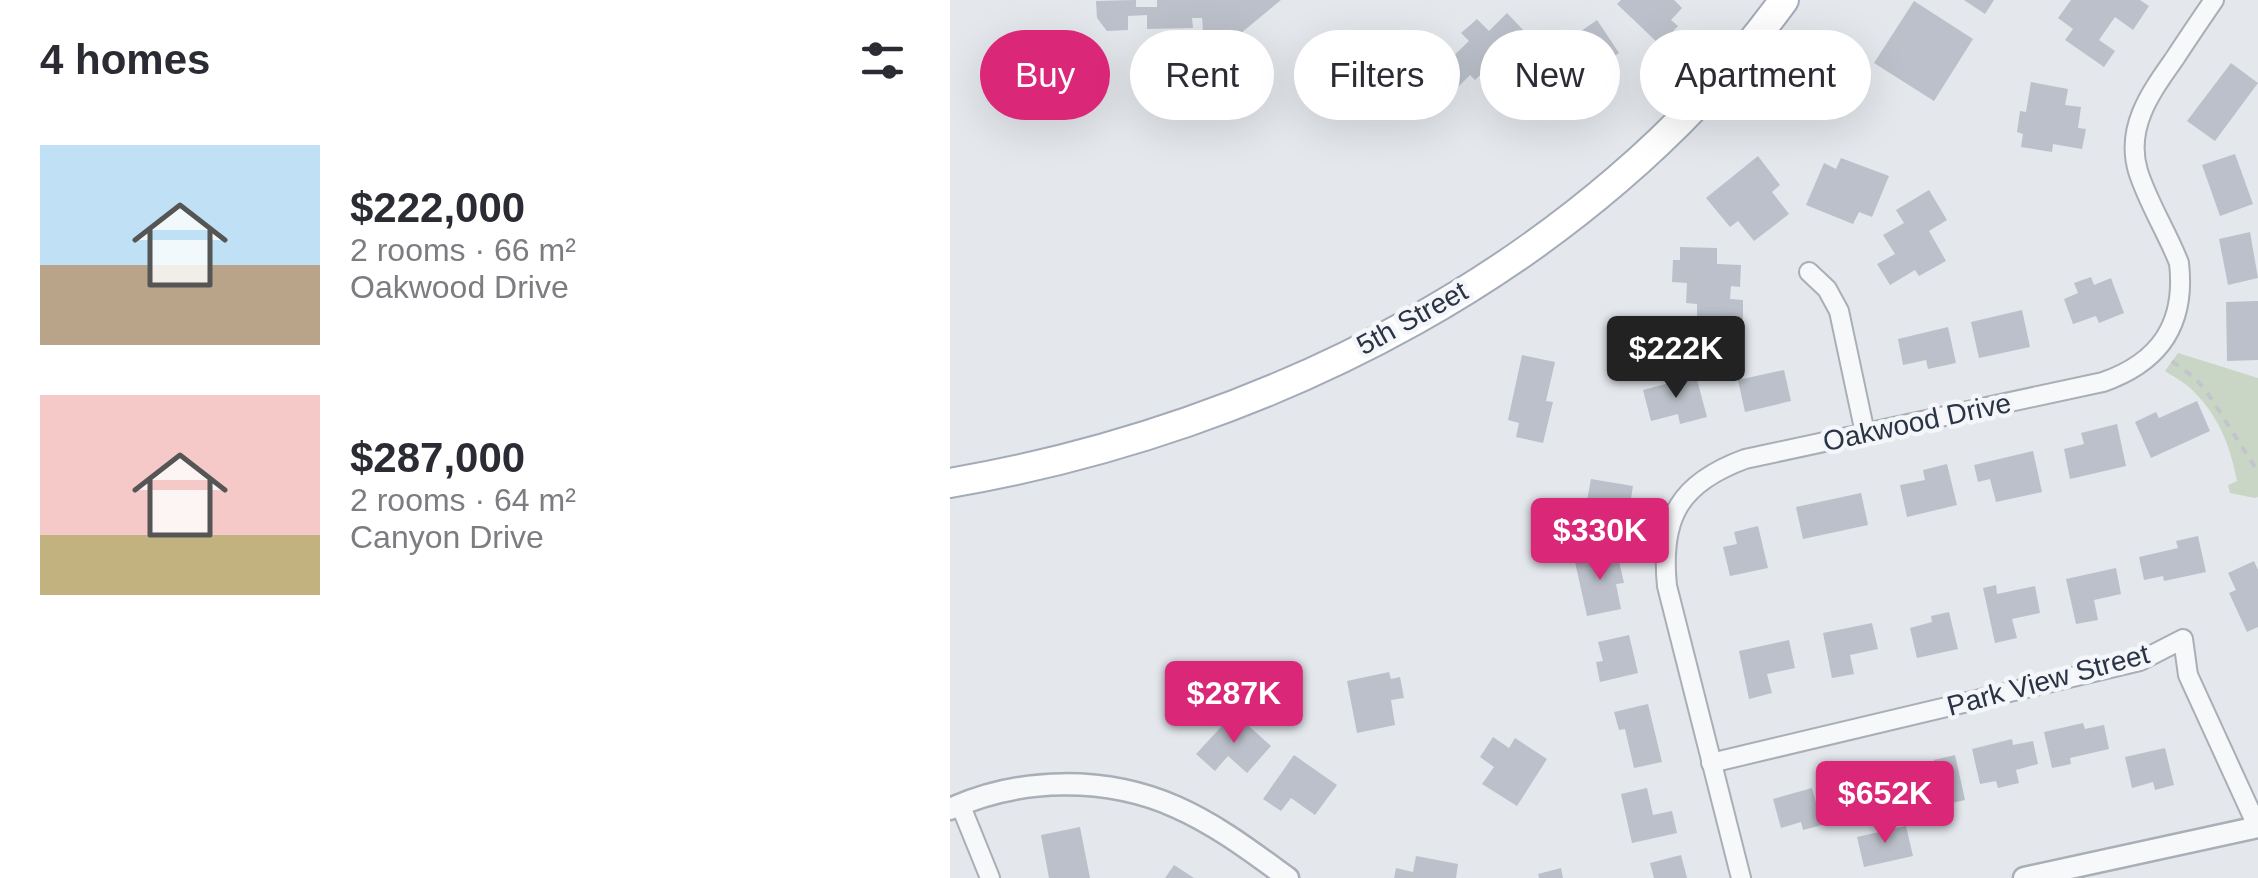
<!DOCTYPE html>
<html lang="en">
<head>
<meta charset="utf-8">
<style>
	body { margin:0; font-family:Helvetica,sans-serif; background:#f2f2f3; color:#2b2b33; height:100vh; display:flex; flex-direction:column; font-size:38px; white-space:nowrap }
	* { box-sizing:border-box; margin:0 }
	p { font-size:32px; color:#7c7c81 }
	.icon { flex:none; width:55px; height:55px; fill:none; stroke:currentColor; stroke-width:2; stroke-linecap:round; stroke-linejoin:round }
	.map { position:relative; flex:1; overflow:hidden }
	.drawer { display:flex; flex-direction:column; background:#fff; width:950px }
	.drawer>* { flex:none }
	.top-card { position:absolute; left:30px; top:30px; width:950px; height:90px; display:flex; gap:20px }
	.price { position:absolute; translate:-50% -85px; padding:0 22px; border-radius:10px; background:#db2777; color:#fff; font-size:32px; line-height:65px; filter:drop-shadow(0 2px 5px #0008) }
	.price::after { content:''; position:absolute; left:50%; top:60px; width:30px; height:22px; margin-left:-15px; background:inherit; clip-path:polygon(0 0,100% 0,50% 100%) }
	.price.current { background:#222; color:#fff }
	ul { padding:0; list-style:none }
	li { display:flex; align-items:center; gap:30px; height:250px; padding:0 40px }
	li span { display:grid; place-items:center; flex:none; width:280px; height:200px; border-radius:0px; color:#555 }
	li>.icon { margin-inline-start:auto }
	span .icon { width:120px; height:120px; fill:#fffc; stroke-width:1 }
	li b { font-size:42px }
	h2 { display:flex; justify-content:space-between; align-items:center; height:120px; padding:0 40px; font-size:42px }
	.chip { padding:0 35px; border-radius:45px; background:#fff; box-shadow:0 10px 40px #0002; font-size:35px; line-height:90px }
	.chip.current { background:#db2777; color:#fff }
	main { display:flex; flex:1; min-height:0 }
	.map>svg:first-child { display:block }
	.green { fill:#c9d6c5 }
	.building { fill:#bbc0ca }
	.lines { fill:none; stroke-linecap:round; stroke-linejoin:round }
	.minor-casing { stroke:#a9aeb7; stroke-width:22 }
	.tertiary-casing { stroke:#a9aeb7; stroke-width:25 }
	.primary-casing { stroke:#a3abb8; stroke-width:32 }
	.path { stroke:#c2c5cb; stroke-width:4; stroke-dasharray:8 8; stroke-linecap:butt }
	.minor { stroke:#f7f8fa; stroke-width:18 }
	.tertiary { stroke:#f7f8fa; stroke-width:20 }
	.primary { stroke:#fff; stroke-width:28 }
	.labels { text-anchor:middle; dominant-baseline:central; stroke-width:9; stroke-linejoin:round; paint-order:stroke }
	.street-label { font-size:28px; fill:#2b3445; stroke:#f4f6f9 }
</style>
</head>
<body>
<main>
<section class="drawer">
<h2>4 homes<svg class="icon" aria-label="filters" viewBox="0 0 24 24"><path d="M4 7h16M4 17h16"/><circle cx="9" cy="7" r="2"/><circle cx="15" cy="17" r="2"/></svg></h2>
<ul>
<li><span style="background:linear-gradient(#bfe0f5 60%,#b9a48a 0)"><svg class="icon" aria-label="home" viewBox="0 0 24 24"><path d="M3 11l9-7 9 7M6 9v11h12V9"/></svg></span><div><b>$222,000</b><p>2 rooms · 66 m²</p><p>Oakwood Drive</p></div></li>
<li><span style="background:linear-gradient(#f6c9c9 70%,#c2b280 0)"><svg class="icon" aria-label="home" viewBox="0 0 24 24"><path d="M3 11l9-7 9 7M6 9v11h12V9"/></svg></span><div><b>$287,000</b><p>2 rooms · 64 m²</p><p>Canyon Drive</p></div></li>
</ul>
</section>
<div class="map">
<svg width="1308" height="878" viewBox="0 0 1308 878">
	<rect width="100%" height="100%" fill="#e4e7ec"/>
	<path class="green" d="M 1228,353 L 1308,378 L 1308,497 L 1305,498 L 1280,493 L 1278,485 L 1287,481 C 1281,449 1270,419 1247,395 C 1239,385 1226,378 1215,371 Z"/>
	<path class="building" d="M 186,0 L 186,7 L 207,7 L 207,0 L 331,0 L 285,38 L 279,30 L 253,31 L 252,18 L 242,18 L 243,28 L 197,29 L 197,15 L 178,16 L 178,30 L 157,31 L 147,18 L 146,1 Z
		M 671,0 L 724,0 L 732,8 L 721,20 L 728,26 L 710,45 L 667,4 Z
		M 1014,0 L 1044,0 L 1035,14 Z
		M 1121,0 L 1190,0 L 1199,6 L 1183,30 L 1165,17 L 1149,40 L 1165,51 L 1154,67 L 1115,40 L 1123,29 L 1108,18 Z
		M 964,1 L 1023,39 L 984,101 L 924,63 Z
		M 557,13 L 575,32 L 525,80 L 520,75 L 506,89 L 488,71 L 519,41 L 511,33 L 527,19 L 539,31 Z
		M 647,20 L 669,53 L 591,107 L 580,91 L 589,85 L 582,75 L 613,54 L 608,47 Z
		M 1281,63 L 1308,83 L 1265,141 L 1237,121 Z
		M 1081,82 L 1118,89 L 1115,105 L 1131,107 L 1128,128 L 1136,129 L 1132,149 L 1103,144 L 1102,152 L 1071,147 L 1073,134 L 1067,132 L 1070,111 L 1076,112 Z
		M 1285,154 L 1303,204 L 1270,216 L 1252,165 Z
		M 808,156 L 830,185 L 822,192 L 839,214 L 804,241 L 788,221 L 780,227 L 756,198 Z
		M 891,158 L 939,176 L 922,217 L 909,212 L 903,224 L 856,205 L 874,163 L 886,169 Z
		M 979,190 L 997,220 L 979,231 L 996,261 L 969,276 L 965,270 L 940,285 L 927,264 L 945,254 L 933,235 L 954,223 L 946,210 Z
		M 1300,232 L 1308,278 L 1278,285 L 1269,239 Z
		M 730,247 L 767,248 L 767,264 L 791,265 L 790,287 L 781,286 L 780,299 L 793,300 L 793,319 L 747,317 L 747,304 L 736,303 L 737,283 L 722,282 L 723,260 L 730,260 Z
		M 1141,277 L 1144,285 L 1161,278 L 1174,313 L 1149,323 L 1146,316 L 1123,324 L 1114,299 L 1128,293 L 1124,283 Z
		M 1308,301 L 1308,360 L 1277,361 L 1276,302 Z
		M 1072,310 L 1080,347 L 1029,358 L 1021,322 Z
		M 998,327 L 1006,363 L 978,369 L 976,360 L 953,365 L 948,339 Z
		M 572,355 L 605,362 L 596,401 L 603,402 L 593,443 L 566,437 L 569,423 L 558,420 Z
		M 834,370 L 841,401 L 795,412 L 788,380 Z
		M 746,376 L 757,417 L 730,424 L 728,414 L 701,421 L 693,390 Z
		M 1247,401 L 1260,431 L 1201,458 L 1185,422 L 1206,412 L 1209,418 Z
		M 1167,424 L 1176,466 L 1120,479 L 1114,449 L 1134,444 L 1131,433 Z
		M 1083,451 L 1092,492 L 1046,502 L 1040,479 L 1028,482 L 1024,465 Z
		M 997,464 L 1007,505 L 957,517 L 950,485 L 975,480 L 973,470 Z
		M 641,479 L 683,486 L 678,517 L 665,515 L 662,538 L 631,533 Z
		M 911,493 L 918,525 L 853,539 L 846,507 Z
		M 808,526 L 818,568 L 780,576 L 773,547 L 787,544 L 784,532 Z
		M 1248,536 L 1256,572 L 1214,581 L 1213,576 L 1194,580 L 1189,557 L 1228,548 L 1226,541 Z
		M 667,552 L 674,583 L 666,584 L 671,609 L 637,616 L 625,562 Z
		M 1304,561 L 1308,570 L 1308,627 L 1297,632 L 1279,593 L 1286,590 L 1278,573 Z
		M 1166,568 L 1171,594 L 1144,600 L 1148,620 L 1126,624 L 1116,579 Z
		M 1046,585 L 1047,594 L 1085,586 L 1090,613 L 1062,619 L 1067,638 L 1045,643 L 1033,588 Z
		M 999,612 L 1008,649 L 967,658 L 960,628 L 982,622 L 981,616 Z
		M 922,623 L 928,649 L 900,655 L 904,674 L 882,678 L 873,633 Z
		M 679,635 L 688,673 L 650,682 L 646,662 L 653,661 L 648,642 Z
		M 839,640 L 845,668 L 817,674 L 822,693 L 799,699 L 789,651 Z
		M 439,672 L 441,679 L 450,677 L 454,698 L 441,700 L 445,725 L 407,733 L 397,681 Z
		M 698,704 L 712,762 L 684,768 L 675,729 L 669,730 L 664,712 Z
		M 284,713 L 321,746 L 297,773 L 278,756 L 265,771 L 246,754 Z
		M 1133,723 L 1135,729 L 1154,725 L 1159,749 L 1120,758 L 1121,764 L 1102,768 L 1094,732 Z
		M 543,737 L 559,748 L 565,738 L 597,759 L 567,806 L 532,784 L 544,767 L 530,757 Z
		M 1062,739 L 1063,745 L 1083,741 L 1088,764 L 1066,770 L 1069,783 L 1048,788 L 1046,781 L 1030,784 L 1022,749 Z
		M 1215,748 L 1224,785 L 1205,790 L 1203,782 L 1182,788 L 1175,757 Z
		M 344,755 L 387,785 L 365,815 L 341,798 L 331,811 L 313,799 Z
		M 1005,755 L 1015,800 L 966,811 L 960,785 L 988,779 L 984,760 Z
		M 920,773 L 921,777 L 938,773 L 944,797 L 921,802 L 924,816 L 906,820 L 904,813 L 887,816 L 879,782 Z
		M 697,788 L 703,815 L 722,811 L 727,833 L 682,843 L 671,794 Z
		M 862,788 L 872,825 L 853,830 L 851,822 L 831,828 L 823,799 Z
		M 956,826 L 963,856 L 914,867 L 907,837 Z
		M 130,827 L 140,878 L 99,878 L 91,835 Z
		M 731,855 L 737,878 L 704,878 L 700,863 Z
		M 466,856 L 508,864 L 506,878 L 444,878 L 446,868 L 463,872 Z
		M 224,865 L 244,878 L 215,878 Z
		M 611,868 L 613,878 L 589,878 L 588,874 Z"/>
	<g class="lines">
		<g class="minor-casing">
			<path id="minor" d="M 859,272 L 877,289 L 889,311 L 915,433
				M 761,763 L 1190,661 L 1233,639 L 1238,675 L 1308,828
				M 10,804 L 40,878
				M 791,878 L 717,586 C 710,517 730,483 795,459 L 1153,382 C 1210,362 1236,324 1229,263 C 1217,232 1198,203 1188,171 C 1175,127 1201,92 1225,58 C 1238,38 1251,19 1264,0"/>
		</g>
		<g class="tertiary-casing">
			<path id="tertiary" d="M 0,809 C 70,777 156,776 226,807 C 267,825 302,852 338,878
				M 1074,878 L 1308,827"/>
		</g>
		<g class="primary-casing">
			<path id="primary" d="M 0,483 C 320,428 640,266 834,0"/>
		</g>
		<path class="path" d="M 1222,361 L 1246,379 L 1261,398 L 1308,472"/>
		<use href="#minor" class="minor"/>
		<use href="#tertiary" class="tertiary"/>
		<use href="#primary" class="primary"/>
	</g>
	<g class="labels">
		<g class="street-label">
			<text transform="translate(462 318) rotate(-29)">5th Street</text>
			<text transform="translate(967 422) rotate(-12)">Oakwood Drive</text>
			<text transform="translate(1098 680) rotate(-15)">Park View Street</text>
		</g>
	</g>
</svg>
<b class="price current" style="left:726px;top:401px">$222K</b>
<b class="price" style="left:650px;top:583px">$330K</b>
<b class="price" style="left:284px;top:746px">$287K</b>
<b class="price" style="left:935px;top:846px">$652K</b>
<div class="top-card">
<a class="chip current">Buy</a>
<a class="chip">Rent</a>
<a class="chip">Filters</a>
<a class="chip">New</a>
<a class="chip">Apartment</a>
</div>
</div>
</main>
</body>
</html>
